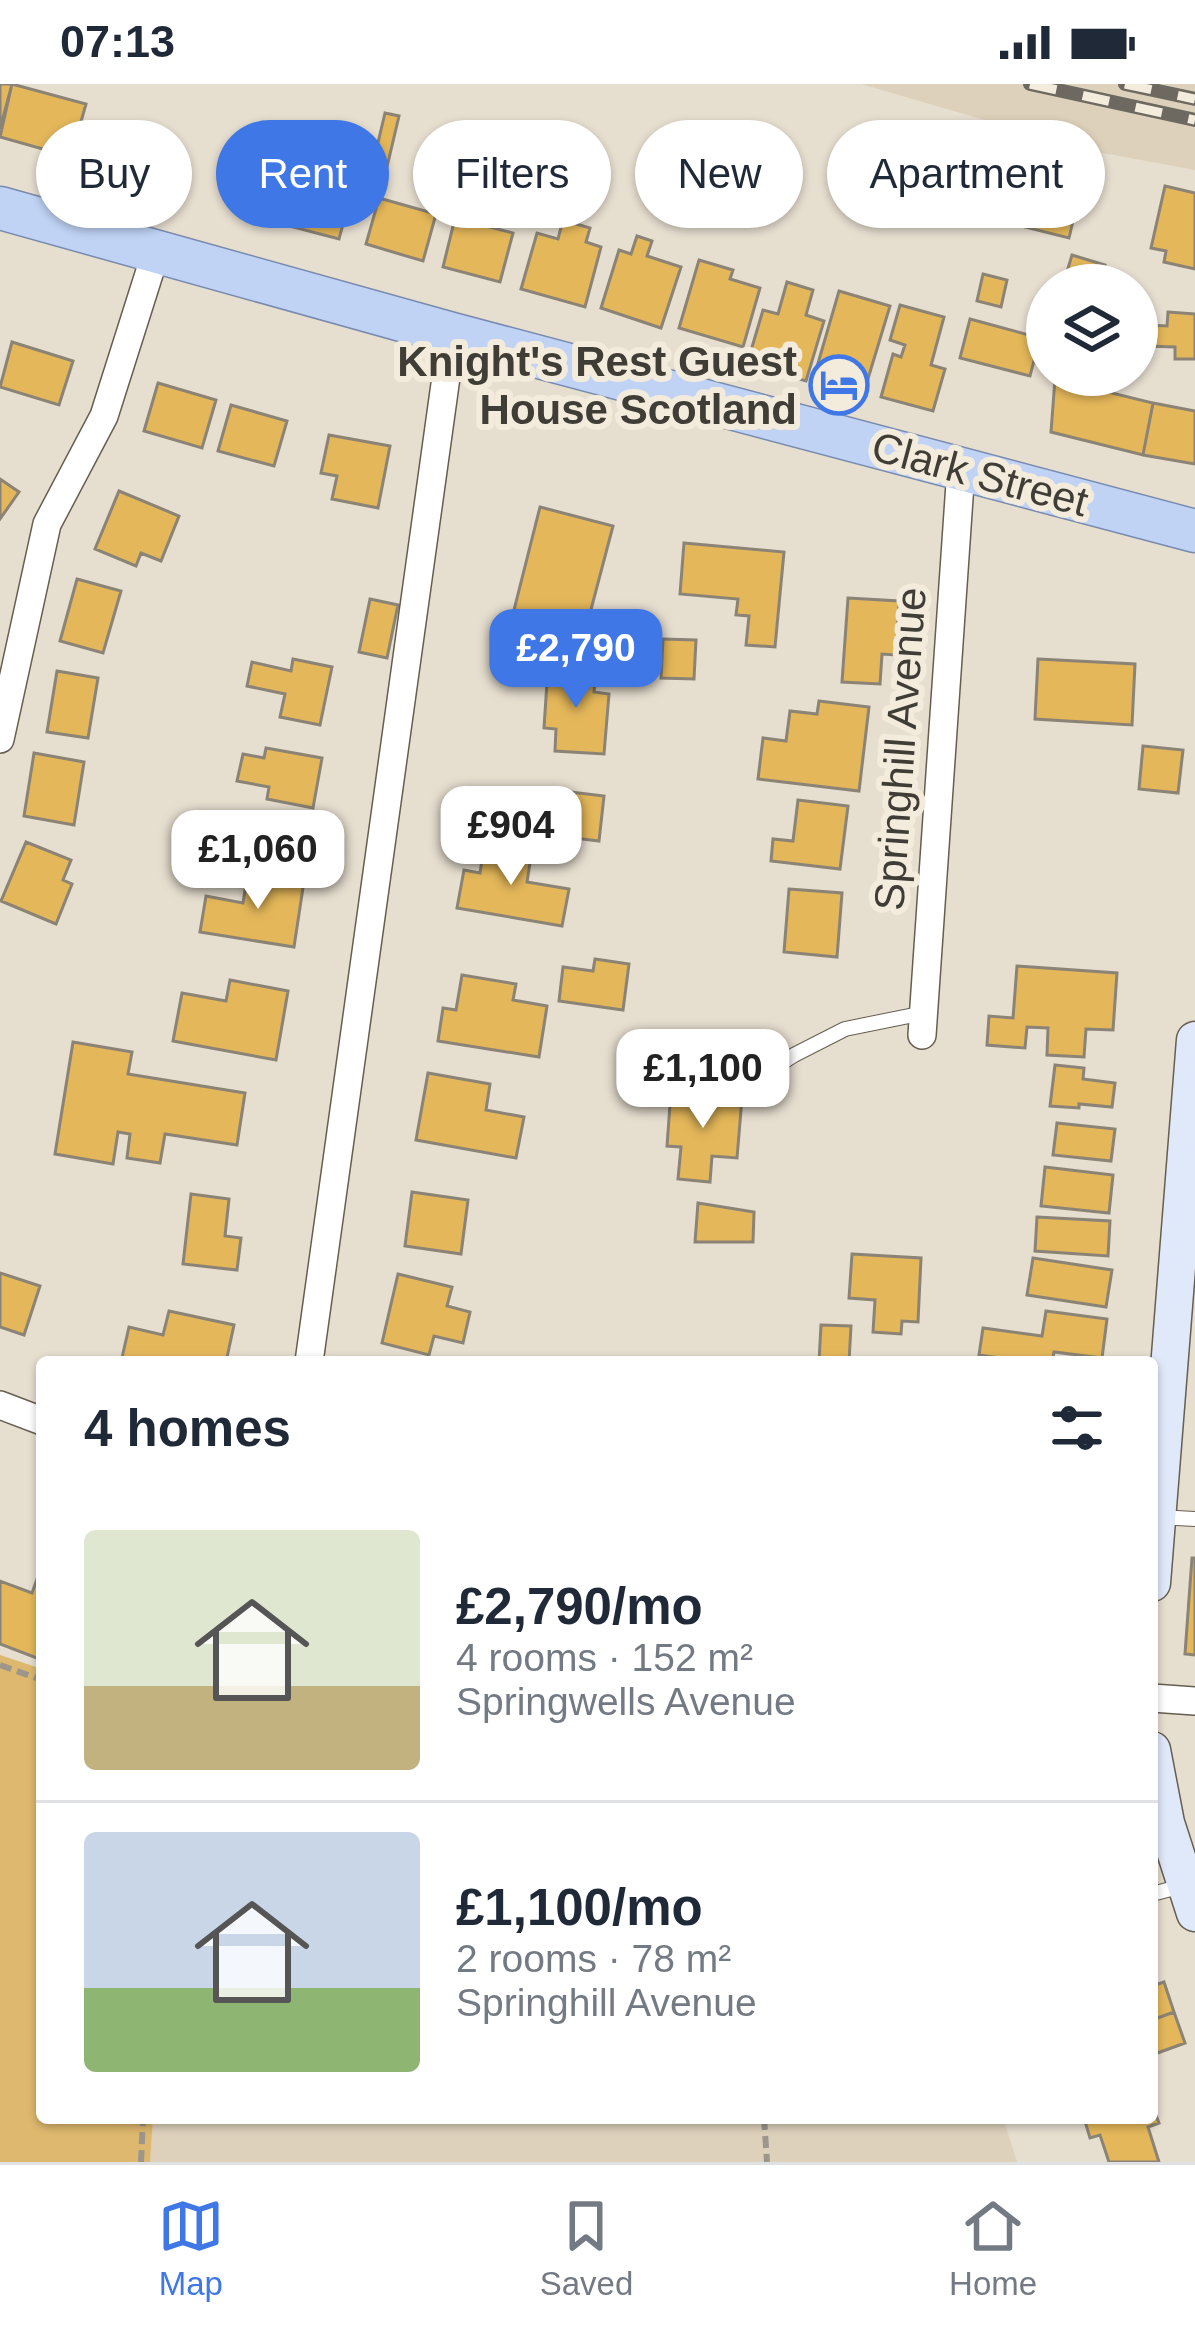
<!DOCTYPE html>
<html lang="en">
<head>
<meta charset="utf-8">
<style>
	body { margin:0; font-family:Helvetica,sans-serif; background:#f6f6f7; color:#1f2937; height:100vh; display:flex; flex-direction:column; font-size:45px; white-space:nowrap }
	* { box-sizing:border-box; margin:0 }
	p { font-size:39px; color:#747a83 }
	.icon { flex:none; width:66px; height:66px; fill:none; stroke:currentColor; stroke-width:2; stroke-linecap:round; stroke-linejoin:round }
	.map { position:relative; flex:1; overflow:hidden }
	.details { position:absolute; left:36px; top:1272px; width:1122px; height:768px; display:flex; flex-direction:column; background:#fff; border-radius:12px; box-shadow:0 3px 9px #0004 }
	.details>* { flex:none }
	.hud { position:absolute; left:36px; top:36px; width:1125px; height:108px; display:flex; gap:24px }
	.tools { position:absolute; left:1026px; top:180px; display:grid; gap:24px }
	.tools a { display:grid; place-items:center; width:132px; height:132px; border-radius:50%; background:#fff; box-shadow:0 3px 9px #0004; font-size:60px }
	.price { position:absolute; translate:-50% -102px; padding:0 27px; border-radius:24px; background:#fff; color:#222; font-size:39px; line-height:78px; filter:drop-shadow(0 3px 6px #0008) }
	.price::after { content:''; position:absolute; left:50%; top:72px; width:36px; height:27px; margin-left:-18px; background:inherit; clip-path:polygon(0 0,100% 0,50% 100%) }
	.price.selected { background:#3f77e7; color:#fff }
	ul { padding:0; list-style:none }
	li { display:flex; align-items:center; gap:36px; height:300px; padding:0 48px }
	li+li { border-top:3px solid #e0e1e3 }
	li span { display:grid; place-items:center; flex:none; width:336px; height:240px; border-radius:12px; color:#555 }
	li>.icon { margin-inline-start:auto }
	span .icon { width:144px; height:144px; fill:#fffc; stroke-width:1 }
	li b { font-size:51px }
	h2 { display:flex; justify-content:space-between; align-items:center; height:144px; padding:0 48px; font-size:51px }
	.chip { padding:0 42px; border-radius:54px; background:#fff; box-shadow:0 3px 9px #0004; font-size:42px; line-height:108px }
	.chip.selected { background:#3f77e7; color:#fff }
	.status { display:flex; justify-content:space-between; align-items:center; height:84px; padding:0 60px; background:#fff; direction:ltr }
	.status svg { height:33px; fill:currentColor }
	.dock { display:flex; justify-content:space-around; align-items:center; height:168px; border-top:3px solid #e0e1e3; background:#fff; font-size:33px; color:#747a83 }
	.dock a { display:grid; justify-items:center; gap:6px }
	.dock .selected { color:#3f77e7 }
	.map>svg:first-child { display:block }
	.built { fill:#ddd1bb }
	.green { fill:#deb86e }
	.building { fill:#e4b75a; stroke:#8b8476; stroke-width:3 }
	.lines { fill:none; stroke-linecap:round; stroke-linejoin:round }
	.service-casing { stroke:#655e51; stroke-width:16 }
	.minor-casing { stroke:#655e51; stroke-width:30 }
	.secondary-casing { stroke:#655e51; stroke-width:39 }
	.primary-casing { stroke:#788bae; stroke-width:45 }
	.path { stroke:#9c968b; stroke-width:6; stroke-dasharray:12 6; stroke-linecap:butt }
	.service { stroke:#fff; stroke-width:14 }
	.minor { stroke:#fff; stroke-width:27 }
	.secondary { stroke:#e0e9fa; stroke-width:36 }
	.primary { stroke:#c0d3f5; stroke-width:42 }
	.rail-casing { stroke:#6e6960; stroke-width:14 }
	.rail { stroke:#f3ebdc; stroke-width:9; stroke-dasharray:27; stroke-linecap:butt }
	.labels { text-anchor:middle; dominant-baseline:central; stroke-width:12; stroke-linejoin:round; paint-order:stroke }
	.poi-label { font-size:42px; font-weight:bold; fill:#403c36; stroke:#f3ebdc; text-anchor:end }
	.street-label { font-size:42px; fill:#403c36; stroke:#f3ebdc }
</style>
</head>
<body>
<div class="status"><b>07:13</b><svg viewBox="0 0 49 12"><path d="M0 12V9h3v3zM5 12V6h3v6zM10 12V3h3v9zM15 12V0h3v12zM26 1h20v11H26zM47 4h2v5h-2z"/></svg></div>
<div class="map">
<svg width="1195" height="2078" viewBox="0 0 1195 2078">
	<rect width="100%" height="100%" fill="#e6decf"/>
	<path class="built" d="M 861,0 L 1195,0 L 1195,86 L 1087,66 Z
		M 153,2034 L 1003,2034 L 1017,2078 L 150,2078 Z"/>
	<path class="green" d="M 0,1571 L 42,1585 L 42,2034 L 153,2034 L 150,2078 L 0,2078 Z"/>
	<path class="building" d="M 0,0 L 12,0 L 0,45 Z
		M 12,0 L 86,20 L 71,73 L 0,53 Z
		M 385,29 L 399,32 L 386,87 L 372,84 Z
		M 252,77 L 302,90 L 289,142 L 239,129 Z
		M 1005,85 L 1081,103 L 1069,154 L 993,135 Z
		M 302,90 L 353,103 L 339,155 L 289,142 Z
		M 1165,102 L 1195,109 L 1195,185 L 1164,178 L 1166,167 L 1151,164 Z
		M 484,103 L 505,110 L 496,144 L 474,137 Z
		M 379,114 L 436,130 L 423,177 L 366,160 Z
		M 455,134 L 513,149 L 500,198 L 443,183 Z
		M 563,136 L 590,144 L 586,158 L 601,163 L 585,223 L 521,205 L 537,149 L 558,155 Z
		M 637,152 L 652,157 L 647,172 L 681,183 L 661,244 L 601,224 L 619,166 L 631,170 Z
		M 1072,171 L 1105,181 L 1099,201 L 1063,201 Z
		M 699,176 L 733,186 L 730,195 L 760,204 L 743,263 L 679,244 Z
		M 983,190 L 1007,196 L 1001,223 L 977,217 Z
		M 787,198 L 813,206 L 806,231 L 824,237 L 806,297 L 747,280 L 763,226 L 778,230 Z
		M 839,207 L 890,222 L 864,308 L 814,293 Z
		M 900,221 L 944,233 L 931,281 L 945,285 L 933,327 L 881,313 L 893,270 L 901,273 L 905,261 L 890,256 Z
		M 1168,228 L 1195,230 L 1195,275 L 1175,275 L 1175,263 L 1146,262 L 1147,241 L 1167,242 Z
		M 970,235 L 1040,254 L 1030,292 L 960,274 Z
		M 12,258 L 73,277 L 59,321 L 0,303 Z
		M 1055,295 L 1153,319 L 1143,371 L 1051,348 Z
		M 158,299 L 216,316 L 202,364 L 144,347 Z
		M 1153,319 L 1195,327 L 1195,380 L 1143,371 Z
		M 231,321 L 287,337 L 274,382 L 218,367 Z
		M 329,351 L 390,362 L 378,424 L 332,415 L 337,392 L 321,389 Z
		M 0,395 L 19,408 L 0,435 Z
		M 119,407 L 179,432 L 161,477 L 141,469 L 136,482 L 95,465 Z
		M 540,423 L 613,442 L 583,556 L 511,538 Z
		M 684,459 L 784,468 L 775,563 L 746,561 L 749,532 L 736,531 L 738,515 L 680,510 Z
		M 77,495 L 121,507 L 103,569 L 60,557 Z
		M 848,514 L 899,517 L 896,571 L 882,570 L 880,600 L 842,598 Z
		M 370,515 L 398,521 L 387,574 L 359,568 Z
		M 663,555 L 696,556 L 694,595 L 661,594 Z
		M 293,575 L 332,583 L 320,641 L 280,633 L 285,610 L 247,602 L 252,578 L 291,587 Z
		M 1038,575 L 1135,580 L 1132,641 L 1035,635 Z
		M 548,583 L 596,586 L 594,608 L 609,610 L 604,670 L 555,667 L 556,645 L 544,644 Z
		M 57,587 L 98,594 L 88,654 L 47,648 Z
		M 819,617 L 869,623 L 859,707 L 758,695 L 763,654 L 786,657 L 790,627 L 817,630 Z
		M 1143,662 L 1183,666 L 1178,709 L 1139,705 Z
		M 266,664 L 322,674 L 313,724 L 267,715 L 269,703 L 237,697 L 243,670 L 264,674 Z
		M 34,669 L 84,678 L 74,741 L 24,732 Z
		M 538,704 L 604,712 L 599,757 L 533,749 Z
		M 798,716 L 848,722 L 840,785 L 771,777 L 773,755 L 793,757 Z
		M 485,757 L 532,766 L 527,798 L 569,805 L 562,842 L 457,824 L 464,786 L 480,789 Z
		M 26,758 L 71,776 L 63,796 L 72,800 L 56,840 L 1,817 Z
		M 248,788 L 304,797 L 294,863 L 200,848 L 206,812 L 243,819 Z
		M 789,805 L 842,809 L 837,873 L 784,868 Z
		M 595,875 L 629,880 L 623,926 L 559,917 L 563,883 L 593,887 Z
		M 1017,882 L 1117,889 L 1113,946 L 1086,945 L 1084,973 L 1047,971 L 1048,944 L 1027,943 L 1025,964 L 987,961 L 989,932 L 1013,934 Z
		M 462,891 L 516,900 L 513,916 L 547,922 L 539,973 L 438,957 L 443,924 L 456,926 Z
		M 230,896 L 288,907 L 276,976 L 173,957 L 182,909 L 226,917 Z
		M 73,958 L 132,968 L 128,990 L 245,1009 L 237,1061 L 165,1050 L 160,1079 L 127,1074 L 130,1050 L 118,1048 L 113,1080 L 55,1070 Z
		M 1055,981 L 1084,984 L 1083,995 L 1115,999 L 1112,1023 L 1079,1020 L 1079,1024 L 1050,1022 Z
		M 428,989 L 490,1000 L 486,1026 L 524,1033 L 516,1074 L 416,1056 Z
		M 671,1007 L 742,1014 L 737,1074 L 712,1072 L 710,1098 L 678,1095 L 681,1063 L 667,1062 Z
		M 1057,1039 L 1115,1045 L 1111,1077 L 1053,1071 Z
		M 1045,1083 L 1113,1091 L 1109,1129 L 1041,1122 Z
		M 412,1108 L 468,1116 L 461,1170 L 405,1162 Z
		M 191,1110 L 229,1115 L 225,1152 L 241,1154 L 237,1186 L 183,1180 Z
		M 698,1119 L 754,1128 L 753,1158 L 695,1158 Z
		M 1037,1133 L 1110,1137 L 1108,1172 L 1035,1167 Z
		M 852,1170 L 921,1174 L 918,1238 L 902,1237 L 901,1250 L 873,1248 L 875,1216 L 849,1214 Z
		M 1033,1174 L 1112,1186 L 1106,1223 L 1027,1211 Z
		M 0,1189 L 40,1202 L 24,1251 L 0,1243 Z
		M 398,1190 L 452,1203 L 447,1222 L 470,1228 L 463,1259 L 434,1252 L 429,1271 L 382,1259 Z
		M 169,1227 L 234,1241 L 226,1278 L 121,1278 L 129,1243 L 163,1251 Z
		M 1046,1227 L 1107,1235 L 1102,1274 L 1054,1268 L 1052,1278 L 1028,1278 L 979,1271 L 983,1244 L 1042,1252 Z
		M 821,1241 L 851,1242 L 849,1278 L 819,1278 Z
		M 1192,1474 L 1195,1474 L 1195,1571 L 1185,1570 Z
		M 42,1481 L 42,1576 L 0,1560 L 0,1497 L 32,1509 Z
		M 1164,1898 L 1174,1928 L 1152,1936 L 1152,1902 Z
		M 1174,1928 L 1185,1959 L 1152,1971 L 1152,1936 Z
		M 1152,2020 L 1159,2039 L 1148,2043 L 1159,2078 L 1109,2078 L 1100,2051 L 1090,2054 L 1084,2034 L 1152,2034 Z"/>
	<g class="lines">
		<g class="service-casing">
			<path id="service" d="M 695,997 L 718,1002 L 744,1003 L 794,971 L 845,945 L 924,929
				M 1158,1433 L 1195,1435
				M 1152,1810 L 1186,1801"/>
		</g>
		<g class="minor-casing">
			<path id="minor" d="M 0,655 L 47,440 L 104,332 L 156,168
				M 922,951 L 961,385
				M 309,1278 L 452,250
				M 0,1321 L 42,1337
				M 1152,1614 L 1195,1617"/>
		</g>
		<g class="secondary-casing">
			<path id="secondary" d="M 1152,1499 L 1195,956
				M 1152,1666 L 1166,1739 L 1195,1829"/>
		</g>
		<g class="primary-casing">
			<path id="primary" d="M 0,124 L 452,250 L 1195,447"/>
		</g>
		<path class="path" d="M 0,1581 L 42,1596
			M 764,2034 L 767,2078
			M 141,2078 L 143,2034"/>
		<use href="#service" class="service"/>
		<use href="#minor" class="minor"/>
		<use href="#secondary" class="secondary"/>
		<use href="#primary" class="primary"/>
		<g class="rail-casing">
			<path id="rail" d="M 1030,0 L 1195,36
				M 1125,0 L 1195,15"/>
		</g>
		<use href="#rail" class="rail"/>
	</g>
	<defs>
		<g id="hotel-ring" transform="scale(3)"><circle r="9.5" fill="#f3ebdc" stroke="#3f77e7" stroke-width="1.5"/><path d="M-6-4.5h1.5V1H6V5H4.5V3h-9V5H-6ZM-4 0a1.8 1.8 0 1 1 3.6 0ZM.5 0V-2.5h3Q6-2.5 6 0Z" fill="#3f77e7"/></g>
	</defs>
	<g fill-rule="evenodd">
		<use href="#hotel-ring" x="839" y="301"/>
	</g>
	<g class="labels">
		<g class="poi-label">
			<text x="797" y="277">Knight's Rest Guest<tspan x="797" dy="48">House Scotland</tspan></text>
		</g>
		<g class="street-label">
			<text transform="translate(980 390) rotate(15)">Clark Street</text>
			<text transform="translate(900 665) rotate(-86)">Springhill Avenue</text>
		</g>
	</g>
</svg>
<div class="tools">
<a><svg class="icon" aria-label="layers" viewBox="0 0 24 24"><path d="M12 4l9 5-9 5-9-5zM3 14l9 5 9-5"/></svg></a>
</div>
<b class="price selected" style="left:576px;top:627px">£2,790</b>
<b class="price" style="left:511px;top:804px">£904</b>
<b class="price" style="left:258px;top:828px">£1,060</b>
<b class="price" style="left:703px;top:1047px">£1,100</b>
<div class="hud">
<a class="chip">Buy</a>
<a class="chip selected">Rent</a>
<a class="chip">Filters</a>
<a class="chip">New</a>
<a class="chip">Apartment</a>
</div>
<section class="details">
<h2>4 homes<svg class="icon" aria-label="filters" viewBox="0 0 24 24"><path d="M4 7h16M4 17h16"/><circle cx="9" cy="7" r="2"/><circle cx="15" cy="17" r="2"/></svg></h2>
<ul>
<li><span style="background:linear-gradient(#dfe7d0 65%,#c2b280 0)"><svg class="icon" aria-label="home" viewBox="0 0 24 24"><path d="M3 11l9-7 9 7M6 9v11h12V9"/></svg></span><div><b>£2,790/mo</b><p>4 rooms · 152 m²</p><p>Springwells Avenue</p></div></li>
<li><span style="background:linear-gradient(#c9d6e8 65%,#8fb573 0)"><svg class="icon" aria-label="home" viewBox="0 0 24 24"><path d="M3 11l9-7 9 7M6 9v11h12V9"/></svg></span><div><b>£1,100/mo</b><p>2 rooms · 78 m²</p><p>Springhill Avenue</p></div></li>
</ul>
</section>
</div>
<nav class="dock">
<a class="selected"><svg class="icon" aria-label="map" viewBox="0 0 24 24"><path d="M3 6l6-2 6 2 6-2v14l-6 2-6-2-6 2zM9 4v14M15 6v14"/></svg>Map</a>
<a><svg class="icon" aria-label="saved" viewBox="0 0 24 24"><path d="M7 4h10v16l-5-4-5 4z"/></svg>Saved</a>
<a><svg class="icon" aria-label="home" viewBox="0 0 24 24"><path d="M3 11l9-7 9 7M6 9v11h12V9"/></svg>Home</a>
</nav>
</body>
</html>
